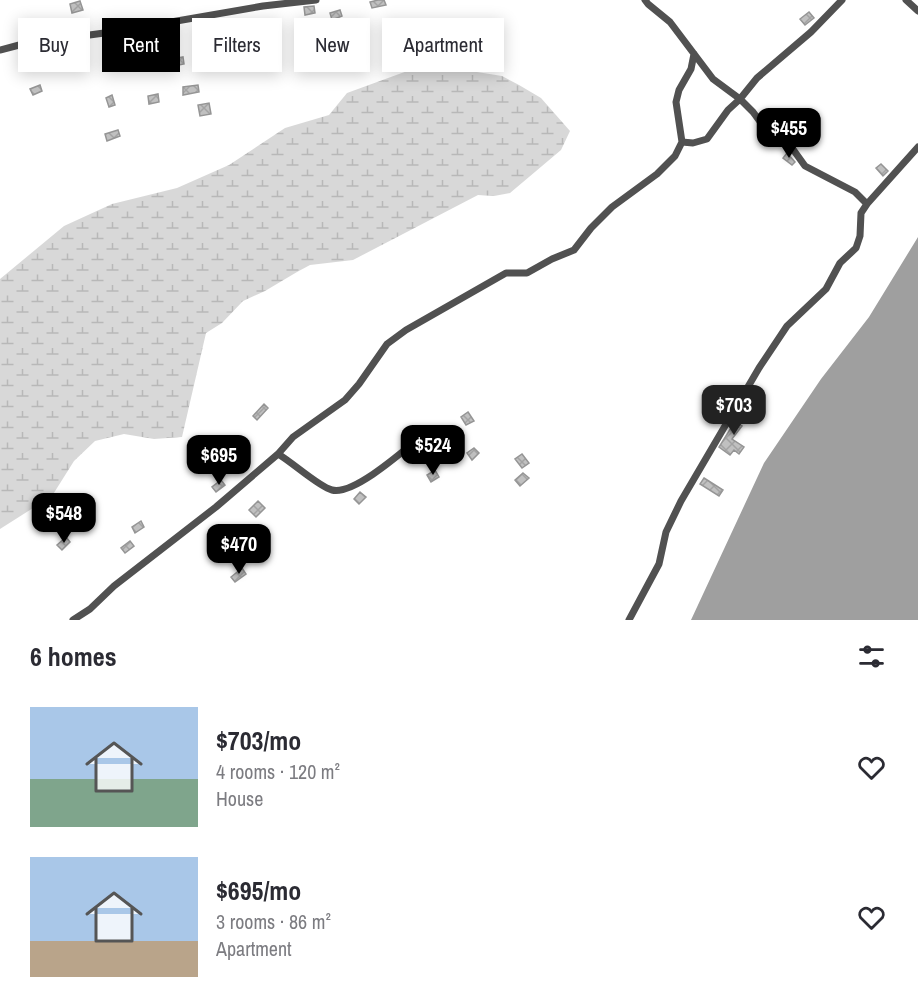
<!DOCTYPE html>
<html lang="en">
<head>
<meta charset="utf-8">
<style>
	body { margin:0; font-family:"Archivo Narrow",sans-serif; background:#f7f7f7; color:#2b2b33; height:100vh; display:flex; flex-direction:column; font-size:22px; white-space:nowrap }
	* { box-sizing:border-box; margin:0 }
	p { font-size:20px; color:#7c7c81 }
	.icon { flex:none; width:33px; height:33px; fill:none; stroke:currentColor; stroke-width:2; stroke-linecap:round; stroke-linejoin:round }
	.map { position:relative; height:620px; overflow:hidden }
	.drawer { display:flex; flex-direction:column; background:#fff; flex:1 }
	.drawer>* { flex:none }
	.guide { position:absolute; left:18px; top:18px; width:600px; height:54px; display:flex; gap:12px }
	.price { position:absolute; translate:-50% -51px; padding:0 14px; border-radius:12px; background:#000; color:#fff; font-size:20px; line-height:39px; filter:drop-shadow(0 2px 3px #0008) }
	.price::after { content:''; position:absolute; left:50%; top:36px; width:18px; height:14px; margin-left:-9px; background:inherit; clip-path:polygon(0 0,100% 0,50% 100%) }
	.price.on { background:#222; color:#fff }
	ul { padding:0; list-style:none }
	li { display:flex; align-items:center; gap:18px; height:150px; padding:0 30px }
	li span { display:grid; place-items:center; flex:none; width:168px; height:120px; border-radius:0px; color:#555 }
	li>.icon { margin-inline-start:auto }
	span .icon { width:72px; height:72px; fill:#fffc; stroke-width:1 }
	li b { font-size:26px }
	h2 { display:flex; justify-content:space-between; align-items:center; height:72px; padding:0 30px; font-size:26px }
	.pill { padding:0 21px; border-radius:0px; background:#fff; box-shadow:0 3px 15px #0003; font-size:21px; line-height:54px }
	.pill.on { background:#000; color:#fff }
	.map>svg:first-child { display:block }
	.wetland { fill:url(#wetland-marsh) }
	.water { fill:#9f9f9f }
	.building { fill:url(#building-cross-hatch); stroke:#959595; stroke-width:1.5 }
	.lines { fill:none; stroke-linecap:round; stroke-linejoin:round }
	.minor { stroke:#515151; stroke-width:7 }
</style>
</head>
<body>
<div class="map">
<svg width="918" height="620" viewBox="0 0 918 620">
	<defs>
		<pattern id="wetland-marsh" width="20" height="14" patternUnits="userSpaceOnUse" patternTransform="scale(1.5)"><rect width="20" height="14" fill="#d8d8d8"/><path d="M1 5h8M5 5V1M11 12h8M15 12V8" fill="none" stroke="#b8b8b8"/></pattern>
		<pattern id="building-cross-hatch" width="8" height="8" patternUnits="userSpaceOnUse" patternTransform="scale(1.5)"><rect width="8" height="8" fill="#c0c0c0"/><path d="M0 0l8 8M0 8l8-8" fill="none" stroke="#a3a3a3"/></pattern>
	</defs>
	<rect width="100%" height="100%" fill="#fff"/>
	<path class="wetland" d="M 452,68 L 502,76 L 519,85 L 541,98 L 570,131 L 561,150 L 510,193 L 494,196 L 478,195 L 353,260 L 310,265 L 297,272 L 265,291 L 243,301 L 222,323 L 206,333 L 182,437 L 154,439 L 124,434 L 95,441 L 74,461 L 52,496 L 0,529 L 0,279 L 64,226 L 112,204 L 177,188 L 229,165 L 285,128 L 329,115 L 347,93 L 410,70 Z"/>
	<path class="water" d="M 918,237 L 918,620 L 691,620 L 764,463 L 821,379 L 869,317 Z"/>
	<path class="building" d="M 378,0 L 384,0 L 386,5 L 372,8 L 370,2 Z
		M 80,1 L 83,10 L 72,13 L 70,4 Z
		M 314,6 L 315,13 L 305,15 L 304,7 Z
		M 340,10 L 342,16 L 332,20 L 330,13 Z
		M 809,12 L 814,18 L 805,25 L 800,19 Z
		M 311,29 L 314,36 L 303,41 L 300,34 Z
		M 277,41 L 279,47 L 269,51 L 267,45 Z
		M 78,42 L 80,51 L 72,53 L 70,43 Z
		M 145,47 L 147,54 L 138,57 L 136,49 Z
		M 347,48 L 350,56 L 341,59 L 338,51 Z
		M 183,57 L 184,64 L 173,66 L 172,59 Z
		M 40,85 L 42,91 L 33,95 L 30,89 Z
		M 198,85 L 199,92 L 183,95 L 183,87 Z
		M 158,94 L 159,102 L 149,104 L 148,96 Z
		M 112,95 L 115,105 L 109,107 L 106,98 Z
		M 209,103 L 211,114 L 200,116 L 198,105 Z
		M 118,130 L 120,136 L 107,141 L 105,134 Z
		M 787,153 L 795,162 L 792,165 L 783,158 Z
		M 881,164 L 888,171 L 883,176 L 876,168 Z
		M 264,404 L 268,408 L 257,420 L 253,416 Z
		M 744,407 L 748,409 L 739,424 L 742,426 L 732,439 L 744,447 L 739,454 L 734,450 L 730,455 L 719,447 Z
		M 468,412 L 474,421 L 466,425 L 461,417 Z
		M 433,448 L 441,458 L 434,463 L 426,453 Z
		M 474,448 L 479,453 L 472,460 L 467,453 Z
		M 522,454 L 529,463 L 522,468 L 515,459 Z
		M 435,470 L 439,477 L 431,482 L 427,475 Z
		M 523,473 L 529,478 L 520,486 L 515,480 Z
		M 704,478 L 723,490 L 719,496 L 700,484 Z
		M 221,480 L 225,485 L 216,492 L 212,487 Z
		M 360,492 L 366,497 L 359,504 L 354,499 Z
		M 258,501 L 265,508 L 256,517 L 249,510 Z
		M 141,521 L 144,527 L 135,533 L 132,527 Z
		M 66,537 L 70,542 L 62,550 L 57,545 Z
		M 130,541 L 134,546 L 125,553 L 121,548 Z
		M 242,568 L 246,574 L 235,582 L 231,577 Z"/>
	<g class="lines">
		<path class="minor" d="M 645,0 L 648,4 L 670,22 L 713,79 L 740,99 L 753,112 L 764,127 L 779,133 L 787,141 L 805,166 L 855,192 L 867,204
			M 906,0 L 918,11
			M 0,50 L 23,44 L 119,31 L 263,6 L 316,0
			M 682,142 L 693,143 L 707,139 L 728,110 L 740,99 L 757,78 L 811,32 L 842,0
			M 278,454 L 293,437 L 345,400 L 359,384 L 387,344 L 406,330 L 506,273 L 527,273 L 552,259 L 574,250 L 591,228 L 612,207 L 657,174 L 675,156 L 682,142 L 676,102 L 679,90 L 691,69 L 694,54
			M 73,620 L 90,609 L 114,586 L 216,507 L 278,454 C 292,462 319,487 332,490 C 355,496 410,445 429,430
			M 629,620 L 659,564 L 666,532 L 681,501 L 759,368 L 787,326 L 826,289 L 840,263 L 856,248 L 860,236 L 861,213 L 867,204 L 918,147"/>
	</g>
</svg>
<b class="price" style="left:789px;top:159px">$455</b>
<b class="price on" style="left:734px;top:436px">$703</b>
<b class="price" style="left:433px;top:476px">$524</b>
<b class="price" style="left:219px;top:486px">$695</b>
<b class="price" style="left:64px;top:544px">$548</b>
<b class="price" style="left:239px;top:575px">$470</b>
<div class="guide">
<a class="pill">Buy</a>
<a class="pill on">Rent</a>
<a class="pill">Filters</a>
<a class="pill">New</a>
<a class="pill">Apartment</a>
</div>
</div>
<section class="drawer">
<h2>6 homes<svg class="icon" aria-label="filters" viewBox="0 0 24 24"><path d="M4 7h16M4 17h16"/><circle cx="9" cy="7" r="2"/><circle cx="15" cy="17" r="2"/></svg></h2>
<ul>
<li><span style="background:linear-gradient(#a9c7e8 60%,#7fa58c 0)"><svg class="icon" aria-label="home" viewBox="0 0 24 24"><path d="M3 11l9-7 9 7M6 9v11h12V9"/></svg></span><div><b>$703/mo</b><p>4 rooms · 120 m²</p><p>House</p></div><svg class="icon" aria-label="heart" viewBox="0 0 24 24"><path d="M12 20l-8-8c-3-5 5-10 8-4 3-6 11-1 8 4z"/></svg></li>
<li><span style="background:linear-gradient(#a9c7e8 70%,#b9a48a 0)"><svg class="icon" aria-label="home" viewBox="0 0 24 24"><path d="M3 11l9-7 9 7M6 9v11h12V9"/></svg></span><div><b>$695/mo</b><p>3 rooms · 86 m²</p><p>Apartment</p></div><svg class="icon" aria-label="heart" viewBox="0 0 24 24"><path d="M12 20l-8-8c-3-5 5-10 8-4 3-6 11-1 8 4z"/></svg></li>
</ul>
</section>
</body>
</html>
